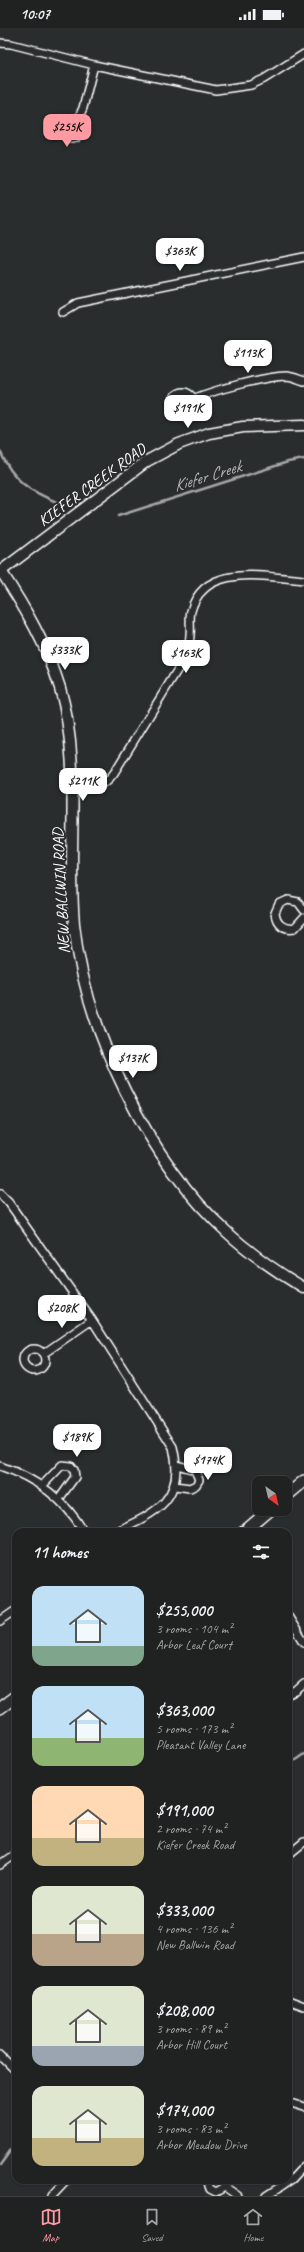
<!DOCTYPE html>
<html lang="en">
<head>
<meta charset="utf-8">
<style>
	body { margin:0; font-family:Caveat,sans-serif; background:#282a2a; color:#f1f3f6; height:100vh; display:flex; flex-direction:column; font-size:15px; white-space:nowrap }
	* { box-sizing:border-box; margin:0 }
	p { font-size:13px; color:#a2a4a5 }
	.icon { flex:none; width:22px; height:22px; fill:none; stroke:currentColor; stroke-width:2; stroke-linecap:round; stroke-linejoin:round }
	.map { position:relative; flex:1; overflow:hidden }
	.sheet { position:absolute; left:12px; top:1500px; width:280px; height:656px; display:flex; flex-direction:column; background:#202222; border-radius:12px; box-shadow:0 1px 3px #0004,0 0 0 1px #3d3f40 }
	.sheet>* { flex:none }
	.needle { width:26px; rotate:146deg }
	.controls { position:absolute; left:252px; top:1448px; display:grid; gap:8px }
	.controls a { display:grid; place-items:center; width:40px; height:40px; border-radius:8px; background:#202222; box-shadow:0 1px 3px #0004,0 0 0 1px #3d3f40; font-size:20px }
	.price { position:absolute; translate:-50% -34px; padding:0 9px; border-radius:8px; background:#fff; color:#222; font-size:13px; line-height:26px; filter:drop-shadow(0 1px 2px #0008) }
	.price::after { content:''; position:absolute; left:50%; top:24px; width:12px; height:9px; margin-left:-6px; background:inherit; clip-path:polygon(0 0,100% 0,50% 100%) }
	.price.active { background:#ff9aa2; color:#111 }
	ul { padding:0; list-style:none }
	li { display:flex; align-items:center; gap:12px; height:100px; padding:0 20px }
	li span { display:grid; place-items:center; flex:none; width:112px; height:80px; border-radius:12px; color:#555 }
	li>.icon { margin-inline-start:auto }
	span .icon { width:48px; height:48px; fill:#fffc; stroke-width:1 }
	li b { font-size:17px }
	h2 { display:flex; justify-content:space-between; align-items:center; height:48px; padding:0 20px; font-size:17px }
	.status { display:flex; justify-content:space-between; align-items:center; height:28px; padding:0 20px; background:#202222; direction:ltr }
	.status svg { height:11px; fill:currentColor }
	.tab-bar { display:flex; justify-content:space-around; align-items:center; height:56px; border-top:1px solid #3d3f40; background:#202222; font-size:11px; color:#a2a4a5 }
	.tab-bar a { display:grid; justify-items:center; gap:2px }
	.tab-bar .active { color:#ff9aa2 }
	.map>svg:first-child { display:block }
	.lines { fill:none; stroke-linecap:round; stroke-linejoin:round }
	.stream { stroke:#a6a7a7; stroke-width:2.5 }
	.street-casing { stroke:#fff; stroke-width:10 }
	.secondary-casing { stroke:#fff; stroke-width:13 }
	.primary-casing { stroke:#fff; stroke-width:14 }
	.street { stroke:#2a2d2e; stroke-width:7 }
	.secondary { stroke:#2a2d2e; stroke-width:10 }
	.primary { stroke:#2a2d2e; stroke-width:11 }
	.labels { text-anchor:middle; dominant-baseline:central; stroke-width:4; stroke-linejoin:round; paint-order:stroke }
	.street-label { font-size:16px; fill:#fff; stroke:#2a2d2e }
	.water-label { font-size:17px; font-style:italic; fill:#b4b6b6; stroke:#2a2d2e }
</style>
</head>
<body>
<div class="status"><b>10:07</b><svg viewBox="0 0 49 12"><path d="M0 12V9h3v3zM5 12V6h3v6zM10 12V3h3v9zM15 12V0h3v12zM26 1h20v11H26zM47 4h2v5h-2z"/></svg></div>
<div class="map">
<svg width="304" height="2168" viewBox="0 0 304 2168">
	<rect width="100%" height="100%" fill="#2a2d2e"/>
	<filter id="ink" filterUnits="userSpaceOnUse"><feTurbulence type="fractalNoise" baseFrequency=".025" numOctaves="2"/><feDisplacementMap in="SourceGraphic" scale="8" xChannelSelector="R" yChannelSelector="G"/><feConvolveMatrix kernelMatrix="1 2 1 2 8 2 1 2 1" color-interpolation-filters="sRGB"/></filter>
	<g filter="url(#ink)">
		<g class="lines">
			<path class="stream" d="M 0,423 C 13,453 29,463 59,475
				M 118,488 L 288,434 L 304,431
				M 288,1737 L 304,1726
				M 0,2137 L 13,2119 L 16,2119"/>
			<g class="street-casing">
				<path id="street" d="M 0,15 L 11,16 L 94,37 L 216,62 L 251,57 L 264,51 L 304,26
					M62 101a10 10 0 1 1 20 0a10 10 0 1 1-20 0Z
					M 77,93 L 83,80 L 94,37
					M 63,284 L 78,275 L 304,229
					M172 375a11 11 0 1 1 22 0a11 11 0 1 1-22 0Z
					M 193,371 C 214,362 263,349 286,348 C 292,348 298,351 304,353
					M 72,760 C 90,761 103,761 114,745 L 186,628 C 188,621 190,614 190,607 C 191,599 189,590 191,583 C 204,534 266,549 304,552
					M 304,882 L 298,874 L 288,872 L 279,876 L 275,885 C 276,896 284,902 295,900 L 304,890
					M 0,1166 L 9,1175 L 92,1292 L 173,1419 C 186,1472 156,1485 114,1504
					M23 1332a11 11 0 1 1 22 0a11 11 0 1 1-22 0Z
					M 43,1326 L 92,1292
					M 0,1438 C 36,1450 65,1471 84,1504
					M 42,1458 L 62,1437 L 71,1438 L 74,1442 L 75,1449 L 59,1471
					M 175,1458 L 190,1460 L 196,1457 L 199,1452 L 195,1442 L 177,1437
					M 288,1588 L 304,1614
					M 0,1593 L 16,1582
					M 288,1666 L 296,1663 L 304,1656
					M 288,1827 L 304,1814
					M 0,1837 L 16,1826
					M 288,1972 L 304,1978
					M 0,2027 L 16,2043
					M 288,2074 L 304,2079
					M 207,2152 L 210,2161 L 216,2164 L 225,2159 L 227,2152
					M 225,2159 L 238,2168
					M 52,2168 L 67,2152
					M 266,2168 L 292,2151 L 304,2138"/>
			</g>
			<g class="secondary-casing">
				<path id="secondary" d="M 304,397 L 243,399 L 209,405 L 179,416 L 147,433 L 1,543 C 25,580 47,617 60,660 C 82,736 67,818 74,896 C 85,1002 149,1134 228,1205 C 251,1226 277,1244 304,1260"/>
			</g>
			<g class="primary-casing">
				<path id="primary" d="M 285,1469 L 304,1453
					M 244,1504 L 271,1481
					M 0,1680 L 16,1668"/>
			</g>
			<use href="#street" class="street"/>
			<use href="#secondary" class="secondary"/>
			<use href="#primary" class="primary"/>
		</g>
	</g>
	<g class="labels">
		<g class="street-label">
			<text transform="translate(92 457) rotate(-36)">KIEFER CREEK ROAD</text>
			<text transform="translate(61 863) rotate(-93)">NEW BALLWIN ROAD</text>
		</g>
		<g class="water-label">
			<text transform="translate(207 448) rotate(-17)">Kiefer Creek</text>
		</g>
	</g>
</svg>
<div class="controls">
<a><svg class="needle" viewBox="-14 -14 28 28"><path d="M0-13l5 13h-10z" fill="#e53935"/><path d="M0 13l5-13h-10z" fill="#a2a4a5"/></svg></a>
</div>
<b class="price active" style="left:67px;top:120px">$255K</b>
<b class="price" style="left:180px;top:244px">$363K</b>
<b class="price" style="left:248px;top:346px">$113K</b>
<b class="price" style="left:188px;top:401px">$191K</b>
<b class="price" style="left:65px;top:643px">$333K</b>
<b class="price" style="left:186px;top:646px">$163K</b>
<b class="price" style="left:83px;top:774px">$211K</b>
<b class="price" style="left:133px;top:1051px">$137K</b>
<b class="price" style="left:62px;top:1301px">$208K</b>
<b class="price" style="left:77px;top:1430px">$189K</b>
<b class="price" style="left:208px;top:1453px">$174K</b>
<section class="sheet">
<h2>11 homes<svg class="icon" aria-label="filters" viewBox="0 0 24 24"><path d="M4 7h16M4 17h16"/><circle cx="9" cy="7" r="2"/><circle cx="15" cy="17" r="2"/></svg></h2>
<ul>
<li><span style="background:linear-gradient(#bfe0f5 75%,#7fa58c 0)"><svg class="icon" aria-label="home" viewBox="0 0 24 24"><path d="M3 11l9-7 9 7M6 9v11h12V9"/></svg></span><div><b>$255,000</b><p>3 rooms · 104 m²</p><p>Arbor Leaf Court</p></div></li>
<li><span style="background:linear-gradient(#bfe0f5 65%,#8fb573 0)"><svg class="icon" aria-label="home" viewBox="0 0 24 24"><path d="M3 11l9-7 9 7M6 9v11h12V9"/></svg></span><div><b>$363,000</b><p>5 rooms · 173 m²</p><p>Pleasant Valley Lane</p></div></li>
<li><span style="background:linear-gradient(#ffd9b3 65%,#c2b280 0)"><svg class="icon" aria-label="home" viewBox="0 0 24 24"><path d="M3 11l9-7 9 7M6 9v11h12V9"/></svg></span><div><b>$191,000</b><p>2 rooms · 74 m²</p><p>Kiefer Creek Road</p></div></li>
<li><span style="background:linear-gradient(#dfe7d0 60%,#b9a48a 0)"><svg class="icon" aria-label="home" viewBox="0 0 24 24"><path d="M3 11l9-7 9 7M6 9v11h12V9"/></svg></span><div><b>$333,000</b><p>4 rooms · 136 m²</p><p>New Ballwin Road</p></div></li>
<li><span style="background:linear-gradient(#dfe7d0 75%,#9aa5b1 0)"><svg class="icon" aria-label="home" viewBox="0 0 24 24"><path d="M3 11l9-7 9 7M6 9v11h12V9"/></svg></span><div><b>$208,000</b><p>3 rooms · 89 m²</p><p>Arbor Hill Court</p></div></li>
<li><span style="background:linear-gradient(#dfe7d0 65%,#c2b280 0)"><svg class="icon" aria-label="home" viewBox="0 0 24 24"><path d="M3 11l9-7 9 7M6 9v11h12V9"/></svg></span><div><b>$174,000</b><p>3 rooms · 83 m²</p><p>Arbor Meadow Drive</p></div></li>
</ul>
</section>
</div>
<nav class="tab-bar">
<a class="active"><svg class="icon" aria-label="map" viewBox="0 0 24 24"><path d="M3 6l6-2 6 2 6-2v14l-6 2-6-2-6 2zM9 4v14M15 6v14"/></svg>Map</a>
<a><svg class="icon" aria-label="saved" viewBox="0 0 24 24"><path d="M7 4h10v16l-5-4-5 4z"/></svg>Saved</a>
<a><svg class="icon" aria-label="home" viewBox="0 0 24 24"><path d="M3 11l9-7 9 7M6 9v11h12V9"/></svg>Home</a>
</nav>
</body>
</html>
